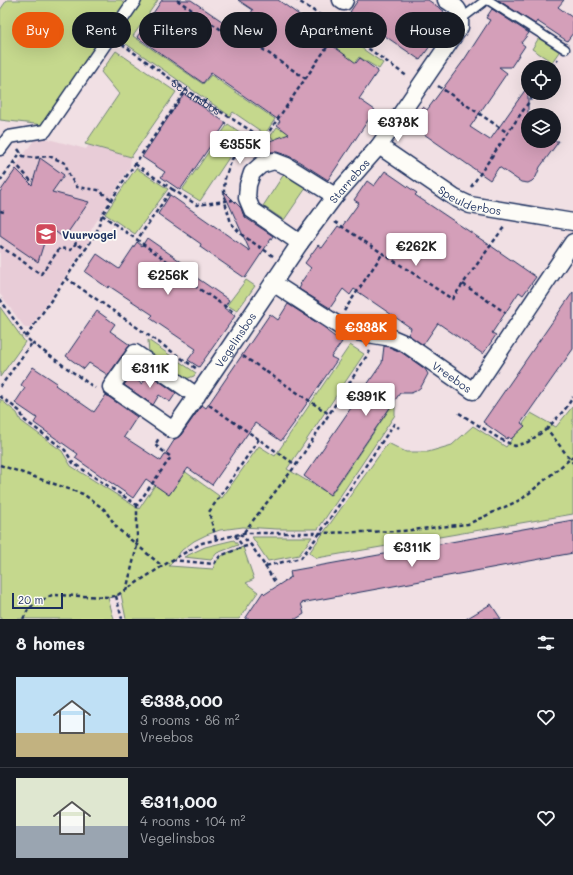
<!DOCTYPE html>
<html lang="en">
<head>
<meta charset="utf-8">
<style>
	body { margin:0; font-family:Mali,sans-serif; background:#242831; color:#f1f3f6; height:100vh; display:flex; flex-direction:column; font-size:15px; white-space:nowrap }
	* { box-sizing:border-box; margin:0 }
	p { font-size:13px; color:#9ea1a6 }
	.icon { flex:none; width:22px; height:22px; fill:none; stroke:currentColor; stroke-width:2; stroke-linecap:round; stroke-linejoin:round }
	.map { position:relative; height:619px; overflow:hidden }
	.panel { display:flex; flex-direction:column; background:#171b24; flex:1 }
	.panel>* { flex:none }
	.banner { position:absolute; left:12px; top:12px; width:549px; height:36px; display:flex; gap:8px }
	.buttons { position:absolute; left:521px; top:60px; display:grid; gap:8px }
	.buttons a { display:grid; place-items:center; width:40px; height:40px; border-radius:50%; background:#171b24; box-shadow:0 4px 16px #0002; font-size:20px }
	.scale { position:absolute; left:12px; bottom:10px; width:51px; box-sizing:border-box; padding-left:4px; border:2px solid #1b2f5e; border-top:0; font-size:11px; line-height:14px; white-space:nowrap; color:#1b2f5e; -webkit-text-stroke:3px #fdfcf7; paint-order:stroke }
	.price { position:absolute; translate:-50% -34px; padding:0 9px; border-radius:4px; background:#fff; color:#222; font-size:13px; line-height:26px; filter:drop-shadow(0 1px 2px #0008) }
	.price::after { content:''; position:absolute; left:50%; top:24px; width:12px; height:9px; margin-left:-6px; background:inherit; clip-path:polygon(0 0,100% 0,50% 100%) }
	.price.selected { background:#ea580c; color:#fff }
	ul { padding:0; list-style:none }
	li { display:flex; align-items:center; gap:12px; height:100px; padding:0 16px }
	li+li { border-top:1px solid #363941 }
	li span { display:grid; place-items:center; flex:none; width:112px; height:80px; border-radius:0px; color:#555 }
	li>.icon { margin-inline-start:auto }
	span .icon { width:48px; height:48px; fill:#fffc; stroke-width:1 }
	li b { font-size:17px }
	h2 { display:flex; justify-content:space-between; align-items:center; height:48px; padding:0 16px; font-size:17px }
	.tag { padding:0 14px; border-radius:18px; background:#171b24; box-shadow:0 4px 16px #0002; font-size:14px; line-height:36px }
	.tag.selected { background:#ea580c; color:#fff }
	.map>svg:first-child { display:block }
	.built { fill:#e8ccd7 }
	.green { fill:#c5d88d; stroke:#708476 }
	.building { fill:#d49fb9; stroke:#1b2f5e }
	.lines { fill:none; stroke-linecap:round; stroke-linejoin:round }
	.service-casing { stroke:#1b2f5e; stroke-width:11 }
	.pedestrian-casing { stroke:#1b2f5e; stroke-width:15 }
	.minor-casing { stroke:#1b2f5e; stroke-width:19 }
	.path { stroke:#1b2f5e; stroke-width:2.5; stroke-dasharray:4 3; stroke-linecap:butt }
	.service { stroke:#fdfcf7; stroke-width:8 }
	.pedestrian { stroke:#fdfcf7; stroke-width:12 }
	.minor { stroke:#fdfcf7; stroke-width:16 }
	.tree { fill:#9396a1 }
	.labels { text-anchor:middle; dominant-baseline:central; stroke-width:3.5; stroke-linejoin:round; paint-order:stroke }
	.street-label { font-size:11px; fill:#1b2f5e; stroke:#fdfcf7 }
	.poi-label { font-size:11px; font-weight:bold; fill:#1b2f5e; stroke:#fdfcf7; text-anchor:start }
</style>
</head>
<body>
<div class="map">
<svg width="573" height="619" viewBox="0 0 573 619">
	<rect width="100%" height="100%" fill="#f1e0e4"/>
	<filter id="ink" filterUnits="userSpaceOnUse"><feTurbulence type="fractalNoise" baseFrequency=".025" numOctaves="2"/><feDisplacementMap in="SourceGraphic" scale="8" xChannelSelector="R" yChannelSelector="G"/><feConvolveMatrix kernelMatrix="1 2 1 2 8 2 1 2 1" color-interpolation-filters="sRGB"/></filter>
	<g filter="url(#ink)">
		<path class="built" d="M 37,136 L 86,149 L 89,145 L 131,157 L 130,167 L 91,230 L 92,237 L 30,328 L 25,328 L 0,294 L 0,188 Z"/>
		<path class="green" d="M 7,0 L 121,0 L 128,5 L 44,125 L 0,120 L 0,10 Z
			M 141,0 L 158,0 L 133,36 L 203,84 L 211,75 L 275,119 L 265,134 L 233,112 L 230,116 L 116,37 Z
			M 341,34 L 383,63 L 379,69 L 359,57 L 298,145 L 276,141 L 270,137 L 277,127 L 282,130 L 338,49 L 333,45 Z
			M 540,36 L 561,49 L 552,62 L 532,49 Z
			M 116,51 L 176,92 L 131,157 L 85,144 L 119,94 L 101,72 Z
			M 228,124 L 244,135 L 200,201 L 182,190 Z
			M 136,168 L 168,189 L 135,234 L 105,214 Z
			M 284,174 L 306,188 L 284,220 L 263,206 Z
			M 246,280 L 255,286 L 237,311 L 227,305 Z
			M 0,307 L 25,342 L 0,377 Z
			M 148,340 L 196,373 L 194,376 L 186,379 L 149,354 Z
			M 350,345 L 364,354 L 287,469 L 331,495 L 395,401 L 395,415 L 318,529 L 277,529 L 243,527 L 220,530 L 206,535 L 194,541 L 182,550 L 169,566 L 213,569 C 217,554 230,552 243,547 L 254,579 L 246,583 L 258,592 L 239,619 L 126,619 L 121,594 L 116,596 L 108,598 L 114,619 L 0,619 L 0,399 L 17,413 L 21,421 L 62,451 L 71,466 L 139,509 L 155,485 L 169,495 L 179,481 L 180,468 L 222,498 L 259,446 L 275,456 Z
			M 573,406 L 573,514 L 317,558 L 309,553 L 388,443 L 406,452 L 428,452 L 452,445 L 473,426 L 506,447 L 531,413 L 556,427 Z
			M 252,537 L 312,537 L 299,555 L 268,561 Z
			M 234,540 L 238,545 L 217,553 L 211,560 L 184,557 L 205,547 Z"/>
		<path class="building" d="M 162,0 L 191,0 L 238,32 L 253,10 L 238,0 L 278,0 L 332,38 L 329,43 L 356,63 L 360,58 L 378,71 L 359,99 L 375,110 L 328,180 L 295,159 L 286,155 L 277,152 L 270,152 L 248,149 L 289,134 L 277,125 L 280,121 L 211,73 L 203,83 L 137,37 Z
			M 358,0 L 428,0 L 444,11 L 426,37 L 433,42 L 420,60 L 350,12 Z
			M 498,0 L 564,0 L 558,7 L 573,18 L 573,33 L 567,41 L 537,21 L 535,24 Z
			M 492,9 L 529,33 L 521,43 L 525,46 L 511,67 L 499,67 L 507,73 L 470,127 L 490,140 L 528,86 L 528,141 L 559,141 L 540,167 L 536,177 L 532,181 L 528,183 L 521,182 L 499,167 L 490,180 L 411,125 L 423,107 L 427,110 L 464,60 L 490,20 L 486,18 Z
			M 184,94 L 226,123 L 180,190 L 161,177 L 165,172 L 142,157 Z
			M 40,158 L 64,175 L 52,192 L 89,202 L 64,238 L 49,227 L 38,262 L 0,236 L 0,192 L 16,169 L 32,185 Z
			M 385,171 L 417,193 L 415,195 L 491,246 L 536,277 L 523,295 L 519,292 L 492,333 L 496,335 L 483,354 L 438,323 L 423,345 L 408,335 L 411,328 L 354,289 L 350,295 L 343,289 L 330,308 L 299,289 L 301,285 L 300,284 L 311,268 L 305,263 L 318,245 L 322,248 L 338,226 L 341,228 L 359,203 L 354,200 L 367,181 L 374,186 Z
			M 225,192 L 241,208 L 243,214 L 246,218 L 273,236 L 245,278 L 200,247 L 201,244 L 158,214 L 170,195 L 250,251 L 224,193 Z
			M 147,238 L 183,263 L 181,267 L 229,300 L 224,308 L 235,316 L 199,367 L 188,360 L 196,349 L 150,318 L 153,315 L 109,286 L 108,288 L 85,272 L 97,254 L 119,269 L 137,242 L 142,246 Z
			M 573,292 L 573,349 L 521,423 L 525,426 L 511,439 L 508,437 L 507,439 L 483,422 Z
			M 288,304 L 325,328 L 327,331 L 342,342 L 331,357 L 337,360 L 294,422 L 295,422 L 281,441 L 255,423 L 212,485 L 188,468 L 169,495 L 146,479 L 133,498 L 75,458 L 78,454 L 34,423 L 37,418 L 15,403 L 25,388 L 21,385 L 33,367 L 57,383 L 55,385 L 94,412 L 106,395 L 137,417 L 124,437 L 161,461 L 175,439 L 181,435 L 202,405 L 206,408 L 270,314 L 278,320 Z
			M 97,311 L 115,324 L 110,331 L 130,345 L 108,375 L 89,363 L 84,369 L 66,356 Z
			M 384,346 L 389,347 L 401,352 L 425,369 L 428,374 L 421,387 L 416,391 L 411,393 L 400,393 L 330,495 L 304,476 L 382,363 Z
			M 149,374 L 176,393 L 170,402 L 159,395 L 153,405 L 124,385 L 131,376 L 142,384 Z
			M 573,520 L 573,553 L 301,603 L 304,614 L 296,619 L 245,619 L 263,592 L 265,594 L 291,577 L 290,571 Z
			M 491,604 L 501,619 L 466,619 Z"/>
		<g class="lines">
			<g class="service-casing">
				<path id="service" d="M 488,0 L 565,49
					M 461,19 L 486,0"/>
			</g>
			<g class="pedestrian-casing">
				<path id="pedestrian" d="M 0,149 L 9,137 L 45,131 L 135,0"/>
			</g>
			<g class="minor-casing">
				<g id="minor">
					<path d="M 341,0 L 344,2 L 345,0"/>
					<path id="s2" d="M 379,146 L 455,198 L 470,205 L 573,222"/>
					<path d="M 300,243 L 252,210 L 247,198 L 248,185 L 252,173 L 261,165 L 274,161 L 287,166 L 335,196"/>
					<path id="s3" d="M 273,283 L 341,327 L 356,332 L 392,338 L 406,344 L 473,391 L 573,242"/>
					<path id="s4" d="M 197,396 L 135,353 L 111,387 L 173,430 L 209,378 L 300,243 L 335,196 L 379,146 L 460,27 C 461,11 459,8 446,0"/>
				</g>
			</g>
			<g class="path">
				<path d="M 177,0 L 232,37 L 236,31 L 306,79"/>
				<path d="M 340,28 L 408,77"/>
				<path id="s1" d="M 122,44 L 186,90 L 269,142 L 270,146"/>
				<path d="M 552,67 L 558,59"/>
				<path d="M 438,86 L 508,133"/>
				<path d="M 18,149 L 23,156 L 33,158 L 49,156 L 65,163 L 70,177 L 77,187 L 98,190 L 112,200"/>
				<path d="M 14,162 L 32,182"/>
				<path d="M 135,164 L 172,189 L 137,240"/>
				<path d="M 0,181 L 21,152"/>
				<path d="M 471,187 L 535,93"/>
				<path d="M 172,189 L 197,205 L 233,200"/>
				<path d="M 0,211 L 4,212"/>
				<path d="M 102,215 L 181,271 L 180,276 L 235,313"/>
				<path d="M 335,222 L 452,299 L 504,227"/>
				<path d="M 0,246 L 41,274 L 60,248 L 71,250 L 76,243 L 86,250"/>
				<path d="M 273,256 L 242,235 L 231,223 L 225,202 L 224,191 L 225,178 L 232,159 L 243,148 L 264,139 L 340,28 L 297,0"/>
				<path d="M 66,278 L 197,369"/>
				<path d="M 463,284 L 506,313"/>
				<path d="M 0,299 L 26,337 L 32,343 L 0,387"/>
				<path d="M 344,311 L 383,253"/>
				<path d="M 26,337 L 96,234 L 102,215 L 126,177 L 186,90"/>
				<path d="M 32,343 L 95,388"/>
				<path d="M 243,356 L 329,414"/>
				<path d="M 0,396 L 21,412 L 23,419 L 65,450 L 73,463 L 137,505 L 171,457 L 155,445 L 159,438"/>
				<path d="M 209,405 L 296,465"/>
				<path d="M 459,413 L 500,439 L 515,446 L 528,442 L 547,429"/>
				<path d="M 573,456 L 570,459 L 573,463"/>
				<path d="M 0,465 L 83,494 L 104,509 L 118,529 L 162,566"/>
				<path d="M 244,532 L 296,465 L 370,351"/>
				<path d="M 240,534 L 251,545 L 265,566 L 301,558 L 320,533 L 394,424 L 399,428"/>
				<path d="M 235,535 L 243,547"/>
				<path d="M 216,539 L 209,512 L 259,439"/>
				<path d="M 172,560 L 214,564 L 220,556 L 243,547 L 251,545"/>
				<path d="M 265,566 L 276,584"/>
				<path d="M 126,591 L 137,546 L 137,505"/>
				<path d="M 116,596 L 122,619"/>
				<path d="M 23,619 L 29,608 L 52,595 L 108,597 L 116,596 L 172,560 L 202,543 L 244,533 L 320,533 L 402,531 L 468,524 L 522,499 L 570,459 L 547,429 L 566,408 L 573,397"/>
			</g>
			<use href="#service" class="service"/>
			<use href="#pedestrian" class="pedestrian"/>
			<use href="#minor" class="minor"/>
		</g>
		<circle class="tree" cx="104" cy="34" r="6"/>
	</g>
	<defs>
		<g id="school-square" transform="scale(1.15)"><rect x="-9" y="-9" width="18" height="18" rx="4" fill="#d1495b" stroke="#fdfcf7"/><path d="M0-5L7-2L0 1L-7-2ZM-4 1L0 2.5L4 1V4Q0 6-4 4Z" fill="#fff"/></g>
	</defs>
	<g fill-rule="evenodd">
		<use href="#school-square" x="46" y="234"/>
	</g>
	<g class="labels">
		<g class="street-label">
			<text stroke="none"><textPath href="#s1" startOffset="91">Schansbos</textPath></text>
			<text stroke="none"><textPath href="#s4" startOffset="498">Starrebos</textPath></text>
			<text stroke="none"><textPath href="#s2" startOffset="107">Speulderbos</textPath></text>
			<text stroke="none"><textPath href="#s4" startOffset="302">Vegelinsbos</textPath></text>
			<text stroke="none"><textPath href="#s3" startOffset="205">Vreebos</textPath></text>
		</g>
		<g class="poi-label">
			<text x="62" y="234">Vuurvogel</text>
		</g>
	</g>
</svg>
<div class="buttons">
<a><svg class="icon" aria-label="locate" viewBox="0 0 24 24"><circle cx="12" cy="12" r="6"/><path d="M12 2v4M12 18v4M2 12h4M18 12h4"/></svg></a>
<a><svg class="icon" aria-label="layers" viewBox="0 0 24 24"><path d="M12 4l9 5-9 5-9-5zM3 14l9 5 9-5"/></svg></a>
</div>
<div class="scale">20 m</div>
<b class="price" style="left:398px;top:143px">€378K</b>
<b class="price" style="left:240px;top:165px">€355K</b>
<b class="price" style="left:416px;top:267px">€262K</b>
<b class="price" style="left:168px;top:296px">€256K</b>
<b class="price selected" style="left:366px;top:348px">€338K</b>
<b class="price" style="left:150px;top:389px">€311K</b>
<b class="price" style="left:366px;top:417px">€391K</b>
<b class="price" style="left:412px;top:568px">€311K</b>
<div class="banner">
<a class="tag selected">Buy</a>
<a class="tag">Rent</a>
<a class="tag">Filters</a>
<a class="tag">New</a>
<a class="tag">Apartment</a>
<a class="tag">House</a>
</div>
</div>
<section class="panel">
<h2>8 homes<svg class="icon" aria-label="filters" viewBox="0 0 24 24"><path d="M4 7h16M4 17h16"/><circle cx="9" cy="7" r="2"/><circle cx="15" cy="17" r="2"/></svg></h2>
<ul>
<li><span style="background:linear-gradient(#bfe0f5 70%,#c2b280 0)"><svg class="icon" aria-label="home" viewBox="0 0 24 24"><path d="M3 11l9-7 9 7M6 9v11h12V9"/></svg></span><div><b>€338,000</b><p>3 rooms · 86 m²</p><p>Vreebos</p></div><svg class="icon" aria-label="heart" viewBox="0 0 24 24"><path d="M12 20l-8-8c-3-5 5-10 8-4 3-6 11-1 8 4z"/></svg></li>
<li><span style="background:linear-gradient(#dfe7d0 60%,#9aa5b1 0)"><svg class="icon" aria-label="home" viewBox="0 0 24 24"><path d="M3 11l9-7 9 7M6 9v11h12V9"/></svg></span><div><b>€311,000</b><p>4 rooms · 104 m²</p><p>Vegelinsbos</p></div><svg class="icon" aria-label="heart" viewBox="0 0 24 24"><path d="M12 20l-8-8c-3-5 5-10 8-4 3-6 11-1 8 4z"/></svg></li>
</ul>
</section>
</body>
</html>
